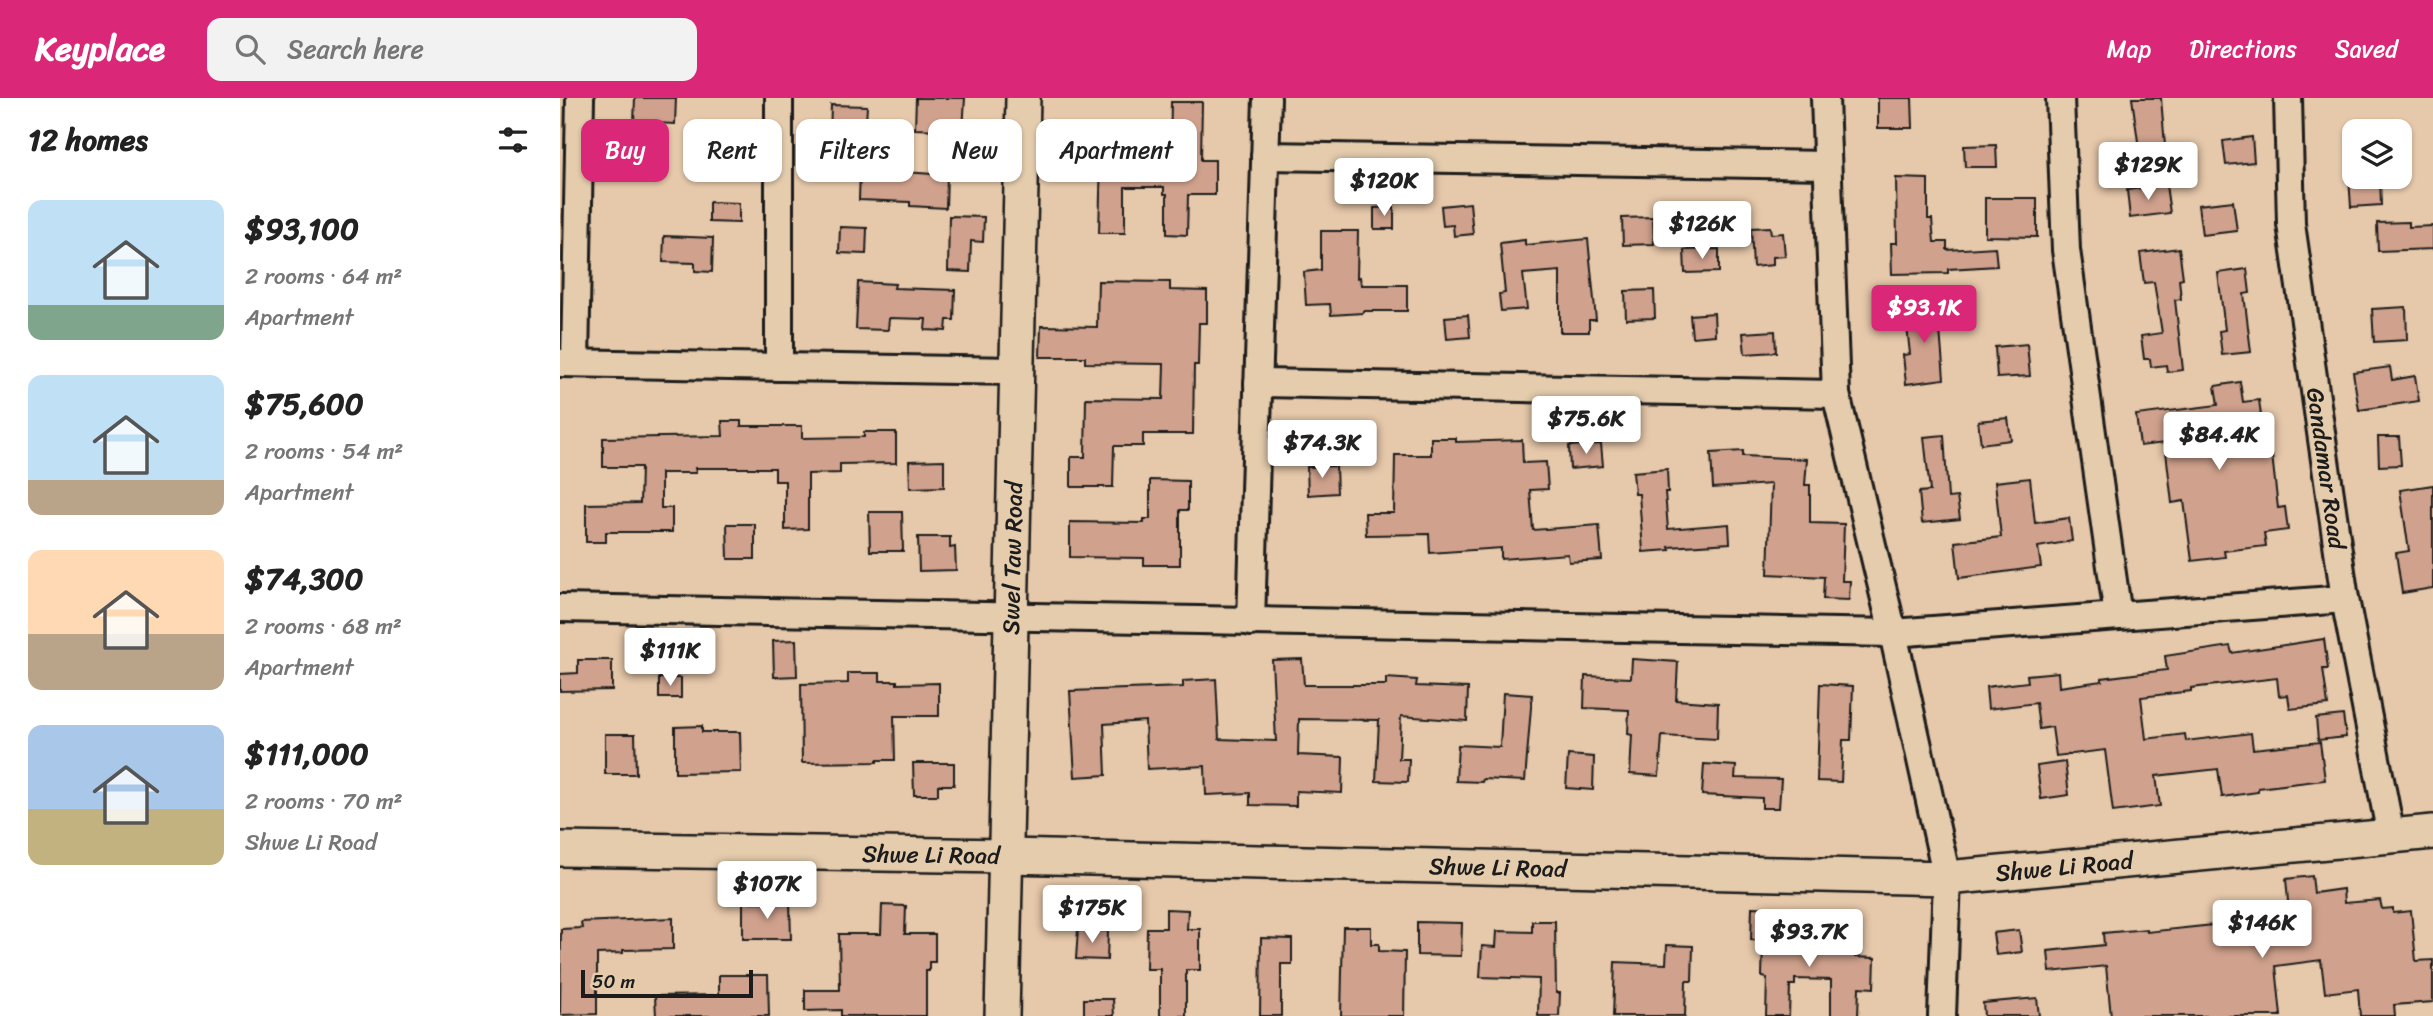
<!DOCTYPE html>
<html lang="en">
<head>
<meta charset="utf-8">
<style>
	body { margin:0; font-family:Sriracha,sans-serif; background:#f2f2f2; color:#222; height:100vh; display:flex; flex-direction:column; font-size:26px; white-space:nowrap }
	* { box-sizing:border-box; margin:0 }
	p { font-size:23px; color:#767676 }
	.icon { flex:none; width:38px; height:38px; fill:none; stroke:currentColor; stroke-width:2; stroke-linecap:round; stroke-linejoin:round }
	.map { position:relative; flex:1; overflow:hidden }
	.drawer { display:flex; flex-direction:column; background:#fff; width:560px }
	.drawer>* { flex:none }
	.top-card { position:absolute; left:21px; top:21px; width:665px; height:63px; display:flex; gap:14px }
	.tools { position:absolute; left:1782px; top:21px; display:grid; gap:14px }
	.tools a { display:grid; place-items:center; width:70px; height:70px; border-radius:14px; background:#fff; box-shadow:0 2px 5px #0004; font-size:35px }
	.scale { position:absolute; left:21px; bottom:18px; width:172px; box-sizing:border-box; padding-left:7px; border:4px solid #1c1c1c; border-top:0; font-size:19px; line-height:24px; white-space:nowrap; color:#1c1c1c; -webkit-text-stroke:5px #e4ccad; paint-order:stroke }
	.price { position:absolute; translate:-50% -60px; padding:0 16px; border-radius:7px; background:#fff; color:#222; font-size:23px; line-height:46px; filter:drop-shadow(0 2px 4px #0008) }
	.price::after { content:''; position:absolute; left:50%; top:42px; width:21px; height:16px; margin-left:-10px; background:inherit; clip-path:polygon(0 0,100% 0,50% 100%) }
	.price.on { background:#db2777; color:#fff }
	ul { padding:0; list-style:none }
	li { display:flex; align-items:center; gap:21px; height:175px; padding:0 28px }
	li span { display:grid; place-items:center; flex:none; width:196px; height:140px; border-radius:14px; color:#555 }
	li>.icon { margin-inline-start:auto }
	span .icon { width:84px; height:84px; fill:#fffc; stroke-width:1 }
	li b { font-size:30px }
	h2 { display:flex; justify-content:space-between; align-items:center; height:84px; padding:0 28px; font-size:30px }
	.chip { padding:0 24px; border-radius:14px; background:#fff; box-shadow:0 2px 5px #0004; font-size:24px; line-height:63px }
	.chip.on { background:#db2777; color:#fff }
	header { display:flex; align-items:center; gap:42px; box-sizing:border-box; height:98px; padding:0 35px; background:#db2777; color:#fff }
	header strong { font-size:33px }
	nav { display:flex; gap:38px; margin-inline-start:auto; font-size:24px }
	.search { width:490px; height:63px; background:#f2f2f2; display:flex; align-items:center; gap:18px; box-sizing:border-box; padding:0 24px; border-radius:14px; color:#767676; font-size:26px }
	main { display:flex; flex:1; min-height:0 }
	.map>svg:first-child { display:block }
	.building { fill:#d0a28d; stroke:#1c1c1c; stroke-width:2 }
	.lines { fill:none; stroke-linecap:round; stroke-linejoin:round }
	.minor-casing { stroke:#1c1c1c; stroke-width:32 }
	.tertiary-casing { stroke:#1c1c1c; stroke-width:38 }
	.minor { stroke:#e4ccad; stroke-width:26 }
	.tertiary { stroke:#e4ccad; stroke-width:33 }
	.labels { text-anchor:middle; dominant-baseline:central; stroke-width:5; stroke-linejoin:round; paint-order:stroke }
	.street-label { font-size:24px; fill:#1c1c1c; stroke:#e4ccad }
</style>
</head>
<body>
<header>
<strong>Keyplace</strong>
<div class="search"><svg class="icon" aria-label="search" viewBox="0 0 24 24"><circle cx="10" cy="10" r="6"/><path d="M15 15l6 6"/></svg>Search here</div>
<nav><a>Map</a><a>Directions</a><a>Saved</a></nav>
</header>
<main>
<section class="drawer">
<h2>12 homes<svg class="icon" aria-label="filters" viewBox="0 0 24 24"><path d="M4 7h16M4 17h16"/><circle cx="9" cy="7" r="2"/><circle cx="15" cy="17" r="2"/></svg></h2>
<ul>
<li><span style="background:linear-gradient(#bfe0f5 75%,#7fa58c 0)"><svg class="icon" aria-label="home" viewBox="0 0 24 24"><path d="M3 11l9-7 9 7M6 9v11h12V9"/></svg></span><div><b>$93,100</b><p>2 rooms · 64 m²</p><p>Apartment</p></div></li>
<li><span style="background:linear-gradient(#bfe0f5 75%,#b9a48a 0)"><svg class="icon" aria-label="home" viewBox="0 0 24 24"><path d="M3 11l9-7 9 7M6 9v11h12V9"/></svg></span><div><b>$75,600</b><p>2 rooms · 54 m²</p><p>Apartment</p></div></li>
<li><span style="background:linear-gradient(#ffd9b3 60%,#b9a48a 0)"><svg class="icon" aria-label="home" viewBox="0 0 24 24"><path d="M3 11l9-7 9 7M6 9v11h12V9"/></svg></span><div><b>$74,300</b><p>2 rooms · 68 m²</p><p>Apartment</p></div></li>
<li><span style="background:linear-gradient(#a9c7e8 60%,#c2b280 0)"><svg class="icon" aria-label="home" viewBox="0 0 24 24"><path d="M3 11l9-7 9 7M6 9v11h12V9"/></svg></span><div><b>$111,000</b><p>2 rooms · 70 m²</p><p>Shwe Li Road</p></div></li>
</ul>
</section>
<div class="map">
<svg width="1873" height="918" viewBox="0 0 1873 918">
	<rect width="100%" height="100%" fill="#e6c8aa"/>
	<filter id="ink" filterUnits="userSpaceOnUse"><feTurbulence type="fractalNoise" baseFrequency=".0143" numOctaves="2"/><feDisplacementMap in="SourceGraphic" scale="14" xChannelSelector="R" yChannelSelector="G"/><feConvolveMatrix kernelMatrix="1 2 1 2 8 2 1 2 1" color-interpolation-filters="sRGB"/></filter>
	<g filter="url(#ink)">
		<path class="building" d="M 75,0 L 116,0 L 115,26 L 74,24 Z
			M 356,0 L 405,0 L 403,33 L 355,31 Z
			M 1318,0 L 1352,0 L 1353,30 L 1318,30 Z
			M 1572,0 L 1601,0 L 1605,48 L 1579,51 Z
			M 611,4 L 642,4 L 641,62 L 655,62 L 655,97 L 628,97 L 627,137 L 607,136 L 607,96 L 604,96 L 604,89 L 565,89 L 565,135 L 539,135 L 541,58 L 610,59 Z
			M 271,7 L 307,8 L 305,41 L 270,39 Z
			M 1692,39 L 1694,64 L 1666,67 L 1663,43 Z
			M 1436,47 L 1437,69 L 1405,69 L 1404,48 Z
			M 300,71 L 387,77 L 386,110 L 350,108 L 350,104 L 299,102 Z
			M 1789,79 L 1820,79 L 1821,107 L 1791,109 Z
			M 1336,80 L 1368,81 L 1368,121 L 1372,121 L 1374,144 L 1387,144 L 1387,152 L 1435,149 L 1437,168 L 1388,171 L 1388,175 L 1332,176 L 1331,145 L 1337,145 Z
			M 1606,87 L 1610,115 L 1570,120 L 1567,92 Z
			M 1425,100 L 1477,100 L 1477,139 L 1425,138 Z
			M 1673,103 L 1677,133 L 1642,137 L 1638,107 Z
			M 149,104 L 179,105 L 179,125 L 149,124 Z
			M 910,105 L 913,136 L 894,138 L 893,127 L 883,128 L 881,108 Z
			M 834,109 L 834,131 L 814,131 L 814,110 Z
			M 389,118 L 424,119 L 423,144 L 411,143 L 410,174 L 388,173 Z
			M 1093,119 L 1094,146 L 1063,147 L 1062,120 Z
			M 1849,124 L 1849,129 L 1873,128 L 1873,151 L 1818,153 L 1817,125 Z
			M 280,129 L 307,130 L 306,156 L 279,155 Z
			M 1210,129 L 1211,136 L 1223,135 L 1225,158 L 1213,159 L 1213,167 L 1193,169 L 1191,130 Z
			M 761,133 L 798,133 L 797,180 L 800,179 L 801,187 L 847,187 L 847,213 L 803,213 L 803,215 L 771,217 L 770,206 L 746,207 L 744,174 L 761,172 Z
			M 104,138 L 153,140 L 152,174 L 135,173 L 135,165 L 103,164 Z
			M 1028,141 L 1036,222 L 1029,222 L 1029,234 L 1000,234 L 1000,173 L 963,176 L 967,211 L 941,213 L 939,196 L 945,195 L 940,145 L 965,142 L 965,147 Z
			M 1619,150 L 1623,180 L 1619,181 L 1621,201 L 1615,202 L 1623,272 L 1607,274 L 1606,267 L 1591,269 L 1590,261 L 1584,261 L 1581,238 L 1602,235 L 1594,184 L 1584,185 L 1580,155 Z
			M 1159,151 L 1159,174 L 1125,175 L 1124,152 Z
			M 1687,171 L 1690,195 L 1684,196 L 1691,254 L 1662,257 L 1659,233 L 1665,232 L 1658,175 Z
			M 538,183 L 610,184 L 610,192 L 647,193 L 647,225 L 639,225 L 638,267 L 634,267 L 633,336 L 583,336 L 583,348 L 554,348 L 553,389 L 511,389 L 511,359 L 525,359 L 526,300 L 603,301 L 604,266 L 525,265 L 525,259 L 480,259 L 481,228 L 537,229 Z
			M 298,184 L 335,186 L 334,190 L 395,192 L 394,222 L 387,222 L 386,233 L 365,232 L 366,221 L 329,220 L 328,232 L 296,231 Z
			M 1094,192 L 1095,220 L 1066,221 L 1065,193 Z
			M 1378,207 L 1384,281 L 1346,286 L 1343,257 L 1350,256 L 1345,210 Z
			M 1846,209 L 1847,242 L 1814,244 L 1812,211 Z
			M 1154,215 L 1155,237 L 1132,239 L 1130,217 Z
			M 908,217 L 910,239 L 887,241 L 885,219 Z
			M 1215,233 L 1216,254 L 1185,256 L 1183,235 Z
			M 1467,246 L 1470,278 L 1437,280 L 1435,249 Z
			M 1830,269 L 1832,282 L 1855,278 L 1859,303 L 1799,312 L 1793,274 Z
			M 1680,284 L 1683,304 L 1699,302 L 1706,358 L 1712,357 L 1718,410 L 1725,409 L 1728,432 L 1704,435 L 1706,448 L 1664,453 L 1665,459 L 1632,463 L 1624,403 L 1612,405 L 1605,345 L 1580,348 L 1576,317 L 1658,307 L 1655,288 Z
			M 1448,320 L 1451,342 L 1421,346 L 1418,323 Z
			M 162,323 L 181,323 L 181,328 L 242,328 L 242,340 L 304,339 L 304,334 L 336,334 L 336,365 L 280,366 L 280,375 L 248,376 L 248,431 L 225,432 L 225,383 L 215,383 L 215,370 L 135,370 L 136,375 L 101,375 L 101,410 L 112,410 L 112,434 L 46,434 L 46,444 L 26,444 L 26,406 L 80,405 L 81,369 L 43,369 L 43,340 L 163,338 Z
			M 1384,337 L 1388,400 L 1397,399 L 1400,421 L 1362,425 L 1359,394 L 1370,393 L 1364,339 Z
			M 1818,339 L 1839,339 L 1841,367 L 1819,368 Z
			M 871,340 L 896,340 L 896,344 L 962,342 L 963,365 L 986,364 L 988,391 L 970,392 L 973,432 L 1039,427 L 1042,462 L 1009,464 L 1008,456 L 941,461 L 941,450 L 870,455 L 869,436 L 806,437 L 805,415 L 834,415 L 835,357 L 871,357 Z
			M 1041,346 L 1043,368 L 1010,371 L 1009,348 Z
			M 1183,353 L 1183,358 L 1247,361 L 1245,387 L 1250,387 L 1250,425 L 1284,426 L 1282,483 L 1290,483 L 1289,502 L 1263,501 L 1264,479 L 1208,476 L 1211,386 L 1153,390 L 1151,355 Z
			M 384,362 L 384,389 L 350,390 L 349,363 Z
			M 776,368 L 777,395 L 748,397 L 747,369 Z
			M 1107,371 L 1108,394 L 1105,394 L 1108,431 L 1169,426 L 1170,445 L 1109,449 L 1110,452 L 1083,454 L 1079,396 L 1075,396 L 1073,374 Z
			M 1470,380 L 1475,425 L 1509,420 L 1512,443 L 1478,449 L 1481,469 L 1399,480 L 1395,444 L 1441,439 L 1435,384 Z
			M 590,382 L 628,383 L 628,412 L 620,412 L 620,467 L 584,467 L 584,460 L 510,459 L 510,424 L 584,425 L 584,421 L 590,421 Z
			M 1873,387 L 1873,490 L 1842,495 L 1836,455 L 1849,453 L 1840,392 Z
			M 309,414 L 342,414 L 343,453 L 310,453 Z
			M 167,426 L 195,426 L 195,461 L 168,461 Z
			M 358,439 L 390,439 L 390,450 L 395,449 L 396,472 L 359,473 Z
			M 1764,541 L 1768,571 L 1763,571 L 1768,607 L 1730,611 L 1728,597 L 1719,598 L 1717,580 L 1631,590 L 1631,593 L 1581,599 L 1586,641 L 1625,636 L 1626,643 L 1691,635 L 1693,651 L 1760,644 L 1765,682 L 1698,690 L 1698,694 L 1662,699 L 1658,671 L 1596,678 L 1600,708 L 1553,714 L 1545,652 L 1496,658 L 1492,629 L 1479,631 L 1476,605 L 1428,611 L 1426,589 L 1468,584 L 1467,577 L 1498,574 L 1499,589 L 1542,583 L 1542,580 L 1607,572 L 1605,558 L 1670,548 L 1672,555 Z
			M 236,542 L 237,578 L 214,579 L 213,543 Z
			M 742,561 L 744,587 L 826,587 L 826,580 L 857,582 L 856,588 L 908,590 L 907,623 L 841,618 L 839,661 L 849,661 L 848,684 L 816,683 L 819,622 L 739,621 L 738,657 L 783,659 L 782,695 L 736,693 L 736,708 L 690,707 L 690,695 L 646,697 L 645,668 L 587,671 L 585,623 L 544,626 L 546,677 L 515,679 L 510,593 L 623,589 L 623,583 L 656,581 L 659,641 L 716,643 L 712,562 Z
			M 1072,561 L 1118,564 L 1116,602 L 1158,605 L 1157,641 L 1102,638 L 1099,678 L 1070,676 L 1072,637 L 1068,636 L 1069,612 L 1024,610 L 1025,578 L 1071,580 Z
			M 18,562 L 52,562 L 52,592 L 0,593 L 0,576 L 18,575 Z
			M 288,575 L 320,575 L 320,583 L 337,583 L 337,586 L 379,585 L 379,618 L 334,618 L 335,662 L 317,662 L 317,664 L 242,665 L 241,586 L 288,585 Z
			M 99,580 L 121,580 L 121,600 L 99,600 Z
			M 1260,586 L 1293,588 L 1291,642 L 1283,642 L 1281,684 L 1257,683 Z
			M 943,595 L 972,597 L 965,683 L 923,681 L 922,684 L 896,683 L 898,647 L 940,649 Z
			M 1783,617 L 1786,639 L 1758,642 L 1756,620 Z
			M 142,628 L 142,634 L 180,634 L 181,674 L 115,675 L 115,629 Z
			M 45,636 L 75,636 L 76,676 L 45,676 Z
			M 1008,657 L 1034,659 L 1033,692 L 1006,690 Z
			M 1505,664 L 1509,697 L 1481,701 L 1477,668 Z
			M 353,665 L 394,665 L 394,687 L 378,687 L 378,697 L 354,697 Z
			M 1144,666 L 1176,668 L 1175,680 L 1221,681 L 1219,710 L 1202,710 L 1202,700 L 1142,697 Z
			M 1752,778 L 1754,795 L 1783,791 L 1784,805 L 1820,802 L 1822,811 L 1833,810 L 1833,815 L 1851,813 L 1856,863 L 1873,862 L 1873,904 L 1834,907 L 1835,918 L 1800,918 L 1798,891 L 1765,895 L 1761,862 L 1716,868 L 1721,918 L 1551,918 L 1546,868 L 1490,874 L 1488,853 L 1544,847 L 1543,835 L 1587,831 L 1587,834 L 1672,825 L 1671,820 L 1729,814 L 1726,781 Z
			M 183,804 L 230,804 L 231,841 L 183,841 Z
			M 322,807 L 346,808 L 345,836 L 375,836 L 375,864 L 369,864 L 369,873 L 366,873 L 366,918 L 281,918 L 281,912 L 245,913 L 245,892 L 280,892 L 279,836 L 321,836 Z
			M 1192,809 L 1211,810 L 1209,839 L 1243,841 L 1243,848 L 1295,850 L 1295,859 L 1315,860 L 1314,890 L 1299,889 L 1298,918 L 1271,918 L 1271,882 L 1235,881 L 1235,887 L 1230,887 L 1229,918 L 1206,918 L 1207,880 L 1202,879 L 1203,843 L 1191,842 Z
			M 606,811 L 628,812 L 627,831 L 640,831 L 640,872 L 626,872 L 626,918 L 600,918 L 600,871 L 586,871 L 587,830 L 606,830 Z
			M 113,820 L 113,851 L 63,852 L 63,855 L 37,856 L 37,916 L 0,917 L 1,831 L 22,830 L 21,824 Z
			M 972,823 L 995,823 L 996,895 L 1000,895 L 999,918 L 978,918 L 979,881 L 920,879 L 922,848 L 936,849 L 937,833 L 972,834 Z
			M 857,824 L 902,825 L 901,858 L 857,857 Z
			M 783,829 L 811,829 L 811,846 L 819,846 L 819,853 L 845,854 L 844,918 L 781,918 Z
			M 518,831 L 548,833 L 547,862 L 516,861 Z
			M 1459,832 L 1462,854 L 1436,857 L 1433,835 Z
			M 701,840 L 732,841 L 732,866 L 721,866 L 721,918 L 700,918 Z
			M 1107,847 L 1133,848 L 1132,883 L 1126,883 L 1125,918 L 1053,918 L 1055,864 L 1106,866 Z
			M 159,877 L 208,877 L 209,918 L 96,918 L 95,898 L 159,897 Z
			M 1477,900 L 1479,918 L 1424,918 L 1423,905 Z
			M 524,901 L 553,901 L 554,918 L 524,918 Z"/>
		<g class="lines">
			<g class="minor-casing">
				<g id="minor">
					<path d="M 219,0 L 219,269"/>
					<path d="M 1265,0 L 1276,296 L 1333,535 L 1387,780 L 1382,918"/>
					<path d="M 1500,0 L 1506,152 L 1558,518"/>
					<path id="s1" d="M 1728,0 L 1731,126 L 1785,501 L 1831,738"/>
					<path d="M 705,58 L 1267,67"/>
					<path d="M 0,265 L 456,273"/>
					<path d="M 15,265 L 20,0"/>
					<path d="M 698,285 L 1276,296"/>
					<path d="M 0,510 L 1333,535 L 1785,501"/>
					<path d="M 691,524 L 707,0"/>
				</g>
			</g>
			<g class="tertiary-casing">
				<g id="tertiary">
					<path id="s2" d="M 0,751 L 446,758 L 1387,780 L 1873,734"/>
					<path id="s3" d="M 442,918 L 463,0"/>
				</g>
			</g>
			<use href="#minor" class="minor"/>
			<use href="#tertiary" class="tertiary"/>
		</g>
	</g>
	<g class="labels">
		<g class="street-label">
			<text stroke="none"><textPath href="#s1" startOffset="373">Gandamar Road</textPath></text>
			<text stroke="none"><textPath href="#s3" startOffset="458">Swel Taw Road</textPath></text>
			<text stroke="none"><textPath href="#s2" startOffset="371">Shwe Li Road</textPath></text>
			<text stroke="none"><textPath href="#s2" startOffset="938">Shwe Li Road</textPath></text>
			<text stroke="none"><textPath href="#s2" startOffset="1505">Shwe Li Road</textPath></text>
		</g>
	</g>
</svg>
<div class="tools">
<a><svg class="icon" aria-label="layers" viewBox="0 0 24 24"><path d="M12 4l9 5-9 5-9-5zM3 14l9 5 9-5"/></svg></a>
</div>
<div class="scale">50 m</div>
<b class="price" style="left:1588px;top:104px">$129K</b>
<b class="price" style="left:824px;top:120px">$120K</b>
<b class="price" style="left:1142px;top:163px">$126K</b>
<b class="price on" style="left:1364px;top:247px">$93.1K</b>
<b class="price" style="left:1026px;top:358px">$75.6K</b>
<b class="price" style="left:1659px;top:374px">$84.4K</b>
<b class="price" style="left:762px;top:382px">$74.3K</b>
<b class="price" style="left:110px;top:590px">$111K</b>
<b class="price" style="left:207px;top:823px">$107K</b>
<b class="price" style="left:532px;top:847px">$175K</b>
<b class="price" style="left:1702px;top:862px">$146K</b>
<b class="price" style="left:1249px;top:871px">$93.7K</b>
<div class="top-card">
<a class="chip on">Buy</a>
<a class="chip">Rent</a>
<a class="chip">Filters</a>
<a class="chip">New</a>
<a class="chip">Apartment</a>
</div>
</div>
</main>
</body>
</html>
